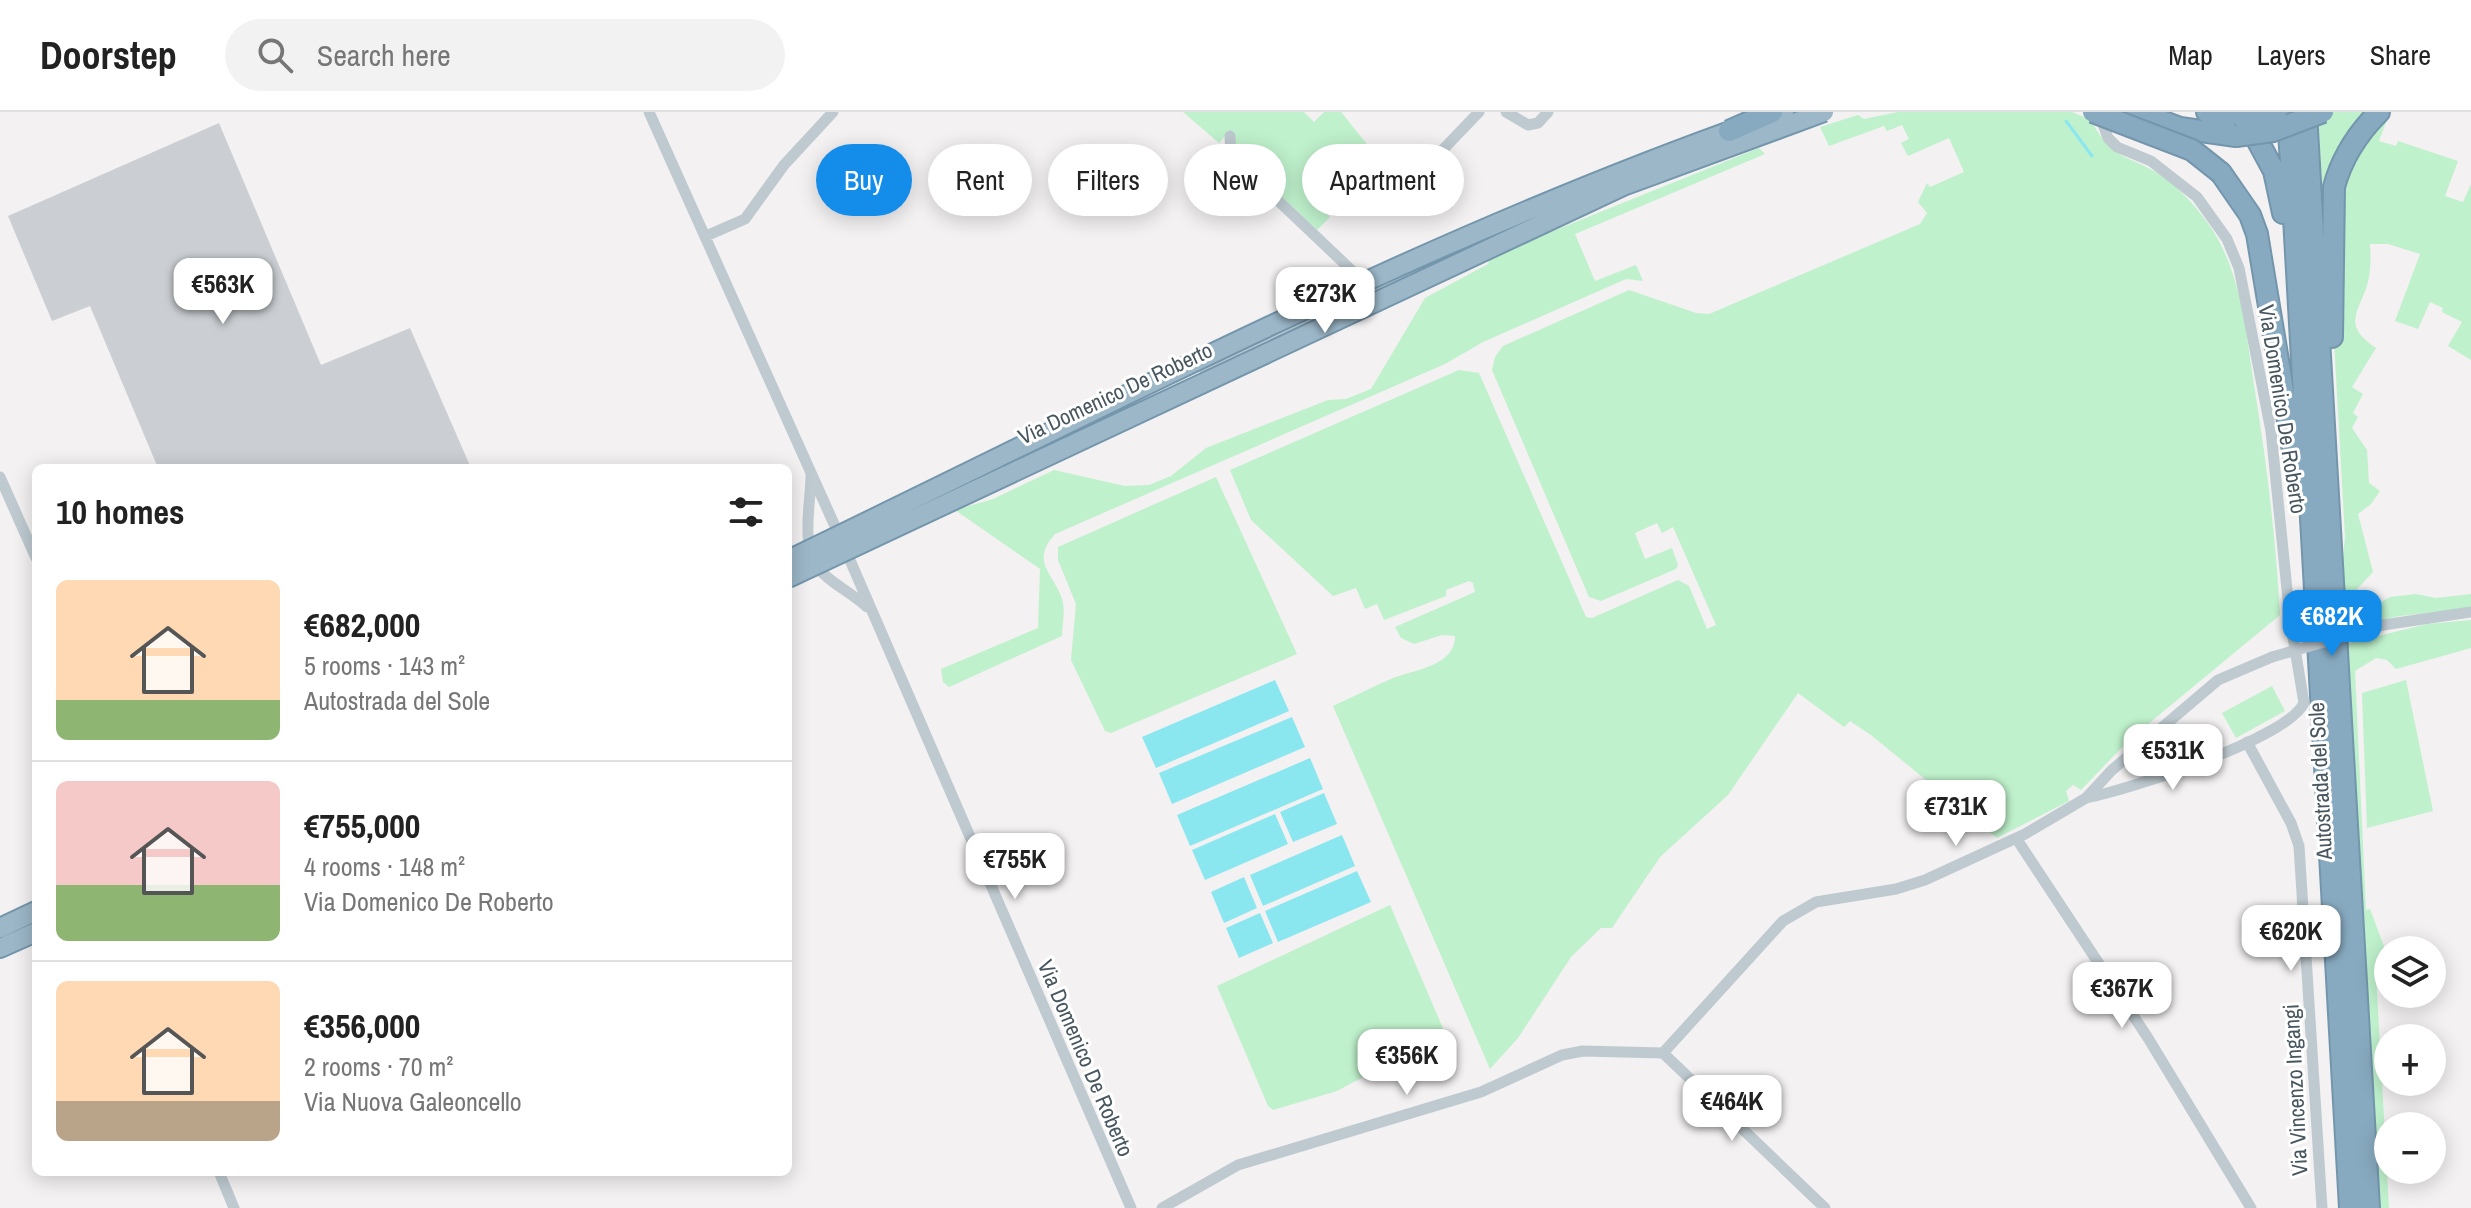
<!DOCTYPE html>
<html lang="en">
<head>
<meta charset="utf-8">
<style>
	body { margin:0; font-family:"Archivo Narrow",sans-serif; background:#f2f2f2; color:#222; height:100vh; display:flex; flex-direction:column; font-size:30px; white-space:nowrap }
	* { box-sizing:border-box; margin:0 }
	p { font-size:26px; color:#767676 }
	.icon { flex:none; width:44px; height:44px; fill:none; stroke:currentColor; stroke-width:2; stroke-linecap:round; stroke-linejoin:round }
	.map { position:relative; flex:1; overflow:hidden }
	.drawer { position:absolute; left:32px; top:352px; width:760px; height:712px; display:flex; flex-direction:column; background:#fff; border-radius:12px; box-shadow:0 4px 20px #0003 }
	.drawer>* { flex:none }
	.top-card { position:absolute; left:816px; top:32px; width:760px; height:72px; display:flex; gap:16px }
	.controls { position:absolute; left:2374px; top:824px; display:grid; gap:16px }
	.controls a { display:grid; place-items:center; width:72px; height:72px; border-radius:50%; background:#fff; box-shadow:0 4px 20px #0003; font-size:40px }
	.price { position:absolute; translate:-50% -68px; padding:0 18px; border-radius:16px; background:#fff; color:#222; font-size:26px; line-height:52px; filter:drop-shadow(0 2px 4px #0008) }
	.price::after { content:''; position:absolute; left:50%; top:48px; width:24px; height:18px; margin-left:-12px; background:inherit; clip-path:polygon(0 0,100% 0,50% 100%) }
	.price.current { background:#148dea; color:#fff }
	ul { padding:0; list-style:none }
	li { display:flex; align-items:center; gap:24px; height:200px; padding:0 24px }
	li+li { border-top:2px solid #e0e0e0 }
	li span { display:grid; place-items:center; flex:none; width:224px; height:160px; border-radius:12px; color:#555 }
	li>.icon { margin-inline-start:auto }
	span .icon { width:96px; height:96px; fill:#fffc; stroke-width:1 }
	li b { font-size:34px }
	h2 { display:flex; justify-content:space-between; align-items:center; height:96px; padding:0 24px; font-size:34px }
	.pill { padding:0 28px; border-radius:36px; background:#fff; box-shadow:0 4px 20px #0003; font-size:28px; line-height:72px }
	.pill.current { background:#148dea; color:#fff }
	header { display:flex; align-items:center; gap:48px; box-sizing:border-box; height:112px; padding:0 40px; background:#fff; border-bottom:2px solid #e0e0e0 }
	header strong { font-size:38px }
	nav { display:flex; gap:44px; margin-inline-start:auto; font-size:28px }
	.search { width:560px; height:72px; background:#f2f2f2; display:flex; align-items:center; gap:20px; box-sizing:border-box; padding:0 28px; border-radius:44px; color:#767676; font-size:30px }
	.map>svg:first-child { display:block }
	.green { fill:#bff1cc }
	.water { fill:#8be7ef }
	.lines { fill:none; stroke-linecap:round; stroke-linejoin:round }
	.stream { stroke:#8be7ef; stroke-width:3 }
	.building { fill:#cbcfd3 }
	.trunk-casing { stroke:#7396ac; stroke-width:22 }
	.motorway-casing { stroke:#7396ac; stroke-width:24 }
	.minor { stroke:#becad0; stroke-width:11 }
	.trunk { stroke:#9cb7c8; stroke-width:18 }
	.motorway { stroke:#88aac0; stroke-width:20 }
	.trunk-bridge-casing { stroke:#7396ac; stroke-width:22; stroke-linecap:butt }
	.motorway-bridge-casing { stroke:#7396ac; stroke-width:24; stroke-linecap:butt }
	.minor-bridge { stroke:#becad0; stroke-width:11 }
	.trunk-bridge { stroke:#9cb7c8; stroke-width:18 }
	.motorway-bridge { stroke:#88aac0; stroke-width:20 }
	.labels { text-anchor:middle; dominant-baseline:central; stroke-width:6; stroke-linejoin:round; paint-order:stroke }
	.street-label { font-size:22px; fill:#48575f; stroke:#fff }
</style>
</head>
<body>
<header>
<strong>Doorstep</strong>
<div class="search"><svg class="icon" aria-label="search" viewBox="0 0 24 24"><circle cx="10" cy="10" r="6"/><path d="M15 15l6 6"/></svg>Search here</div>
<nav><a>Map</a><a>Layers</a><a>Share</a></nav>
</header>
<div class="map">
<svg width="2471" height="1096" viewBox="0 0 2471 1096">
	<rect width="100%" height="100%" fill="#f3f1f1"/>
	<path class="green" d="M 1183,0 L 1304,0 L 1314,10 L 1324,0 L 1341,0 L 1375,42 L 1351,63 L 1356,70 L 1347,80 L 1342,77 L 1329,90 L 1333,94 L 1326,101 L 1330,105 L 1317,118 L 1234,39 L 1230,32 L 1236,25 L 1230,19 L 1219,31 Z
		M 1898,0 L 2072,0 L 2091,8 C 2114,52 2129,41 2165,66 C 2181,78 2195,94 2207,110 C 2242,158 2246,222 2255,279 C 2267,354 2276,428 2280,503 L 2130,627 L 2081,678 L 2073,673 L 2066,679 L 2069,689 L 1997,726 L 1871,623 L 1850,609 L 1844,615 L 1798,581 L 1728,683 L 1660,745 L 1612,816 L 1601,816 L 1571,845 L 1518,926 L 1490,957 L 1333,594 C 1353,585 1372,575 1391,567 C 1412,558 1455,555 1455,524 L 1442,523 L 1414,532 L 1401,526 L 1395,515 L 1475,480 L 1473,471 L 1469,469 L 1446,478 L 1446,484 L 1384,508 L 1377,492 L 1365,497 L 1356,476 L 1333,484 L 1251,408 L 1230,358 L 1459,258 L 1479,261 L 1586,505 L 1592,506 L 1678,468 L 1689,474 L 1707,517 L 1716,513 L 1673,415 L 1662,421 L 1657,411 L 1635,421 L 1645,447 L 1672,436 L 1678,453 L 1676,457 L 1601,489 L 1589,485 L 1492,258 L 1495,245 L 1503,234 L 1629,178 L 1696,201 L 1709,202 L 1920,112 L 1927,101 L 1918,90 L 1927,71 L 1930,75 L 1964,60 L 1949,26 L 1908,44 L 1901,31 L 1909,27 L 1902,13 L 1887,19 L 1884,14 L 1829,34 L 1820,15 L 1858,3 L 1864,7 Z
		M 2318,0 L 2365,0 L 2331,74 L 2322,71 Z
		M 2386,0 L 2388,5 L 2379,29 L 2396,34 L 2398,29 L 2458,49 L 2445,84 L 2463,90 L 2471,72 L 2471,248 L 2448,234 L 2462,210 L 2442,200 L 2443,196 L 2430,190 L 2418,217 L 2395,209 L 2420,142 L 2388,132 L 2370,132 C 2371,147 2371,162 2366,177 C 2354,206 2346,215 2376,236 L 2352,275 L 2363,282 L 2353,301 L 2358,305 L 2352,316 L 2367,338 L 2369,371 L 2380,379 L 2371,392 L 2358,402 L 2373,460 L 2357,477 L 2364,499 L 2390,485 L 2416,482 L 2436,486 L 2471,482 L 2471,496 L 2400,504 L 2345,516 L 2342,456 L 2345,425 L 2334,229 L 2343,64 Z
		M 1759,36 L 1765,42 L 1575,122 L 1595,169 L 1636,153 L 1643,169 L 1626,167 L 1483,230 L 1445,252 L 1055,422 C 1028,452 1057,463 1063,491 C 1065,501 1062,514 1062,524 L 949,575 L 943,570 L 941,557 L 1038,516 L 1040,457 L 955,398 L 993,387 L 1054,358 L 1125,374 L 1149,373 L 1171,364 L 1206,336 L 1328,288 L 1346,287 L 1371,277 L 1425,186 L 1488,152 L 1491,144 Z
		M 1216,365 L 1297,542 L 1111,621 L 1105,619 L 1071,548 L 1076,492 L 1058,448 L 1058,435 Z
		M 2471,508 L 2471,536 L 2396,557 L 2387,548 L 2376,546 L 2355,559 L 2366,798 L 2370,797 L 2388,845 L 2388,856 L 2376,862 L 2389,1096 L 2379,1096 L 2346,532 L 2427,512 Z
		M 2406,568 L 2433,699 L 2367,716 L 2362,581 Z
		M 2272,574 L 2285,599 L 2236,626 L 2222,601 Z
		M 1390,793 L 1445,921 L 1337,979 L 1273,998 L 1268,994 L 1217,874 Z"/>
	<path class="water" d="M 1275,568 L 1289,599 L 1156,656 L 1142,625 Z
		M 1292,605 L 1305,635 L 1172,692 L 1159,661 Z
		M 1310,646 L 1323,677 L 1190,734 L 1177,703 Z
		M 1324,681 L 1337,712 L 1293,730 L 1280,700 Z
		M 1275,702 L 1288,732 L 1205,768 L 1192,738 Z
		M 1342,723 L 1355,754 L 1263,794 L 1250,763 Z
		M 1357,759 L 1371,790 L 1278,830 L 1265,799 Z
		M 1244,765 L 1257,796 L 1224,811 L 1211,780 Z
		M 1260,801 L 1273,831 L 1239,846 L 1226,816 Z"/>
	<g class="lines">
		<path class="stream" d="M 2066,9 L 2092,44"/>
	</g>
	<path class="building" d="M 219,11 L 321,253 L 410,216 L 471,356 L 158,356 L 90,194 L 52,209 L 8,104 Z"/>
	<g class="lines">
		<g class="trunk-casing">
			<path id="trunk" d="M 0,816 L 36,799
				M 0,836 L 36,820"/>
		</g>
		<g class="motorway-casing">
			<path id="motorway" d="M 2137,0 L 2180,16 L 2236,24
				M 2207,0 L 2242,5
				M 2288,0 L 2350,1096
				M 2306,0 L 2369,1096
				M 2247,9 L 2274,59 L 2283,101
				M 2221,61 L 2250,103 L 2257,122 L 2297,363
				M 2332,225 L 2334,75 C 2342,45 2358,21 2379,0"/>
		</g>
		<path class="minor" d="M 649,0 L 843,432 L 1131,1096
			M 1506,0 L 1528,13 L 1538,11 L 1548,0
			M 1230,24 L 1231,44 L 1366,172
			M 1410,72 L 1479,0
			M 706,124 L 745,107 L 784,53 L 833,0
			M 1205,261 L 1525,109
			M 811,363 C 811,396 797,441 827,465 C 840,476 854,483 867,495
			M 0,365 L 36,446
			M 2383,513 L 2471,500
			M 2247,630 L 2291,711 L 2299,734 L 2322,1096
			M 2086,686 C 2128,678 2287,627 2304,591 L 2290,507 L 2271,319 L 2239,156 L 2227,127 L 2197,85 L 2151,49 L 2117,35 L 2108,26 L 2099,1
			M 2016,726 L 2148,926 L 2251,1096
			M 1663,941 L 1783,809 L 1816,790 L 1896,777 L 1925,768 L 2025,722 L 2086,686 L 2112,658 L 2218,568 L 2272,545
			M 1663,941 L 1825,1096
			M 219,1060 L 234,1096
			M 1162,1096 L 1238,1053 L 1481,980 L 1562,943 L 1583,939 L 1663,941"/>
		<use href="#trunk" class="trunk"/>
		<use href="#motorway" class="motorway"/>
		<g class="trunk-bridge-casing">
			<path id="trunk-bridge" d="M 788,448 C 1115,291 1440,118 1784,0
				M 788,466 L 1623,74 L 1824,0"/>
		</g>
		<g class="motorway-bridge-casing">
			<path id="motorway-bridge" d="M 2093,0 L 2192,38 L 2221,61
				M 2242,5 L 2276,0
				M 1729,19 L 1772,0
				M 2236,24 L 2273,19 L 2323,0"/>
		</g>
		<path class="minor-bridge" d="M 2272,545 L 2383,513"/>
		<use href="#trunk-bridge" class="trunk-bridge"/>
		<use href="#motorway-bridge" class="motorway-bridge"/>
	</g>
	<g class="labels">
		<g class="street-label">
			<text transform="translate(1115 281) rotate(-25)">Via Domenico De Roberto</text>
			<text transform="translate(2283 297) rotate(81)">Via Domenico De Roberto</text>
			<text transform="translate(2320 669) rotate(-93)">Autostrada del Sole</text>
			<text transform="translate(1086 946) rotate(67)">Via Domenico De Roberto</text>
			<text transform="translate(2295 978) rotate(-93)">Via Vincenzo Ingangi</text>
		</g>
	</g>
</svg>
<div class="controls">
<a><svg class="icon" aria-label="layers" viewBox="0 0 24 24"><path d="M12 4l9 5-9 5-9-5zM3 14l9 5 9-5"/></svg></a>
<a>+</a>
<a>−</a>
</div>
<b class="price" style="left:223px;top:214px">€563K</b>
<b class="price" style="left:1325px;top:223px">€273K</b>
<b class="price current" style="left:2332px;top:546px">€682K</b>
<b class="price" style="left:2173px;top:680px">€531K</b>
<b class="price" style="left:1956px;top:736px">€731K</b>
<b class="price" style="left:1015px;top:789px">€755K</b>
<b class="price" style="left:2291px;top:861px">€620K</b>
<b class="price" style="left:2122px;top:918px">€367K</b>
<b class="price" style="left:1407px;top:985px">€356K</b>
<b class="price" style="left:1732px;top:1031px">€464K</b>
<div class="top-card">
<a class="pill current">Buy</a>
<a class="pill">Rent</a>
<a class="pill">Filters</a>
<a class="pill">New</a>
<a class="pill">Apartment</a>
</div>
<section class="drawer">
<h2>10 homes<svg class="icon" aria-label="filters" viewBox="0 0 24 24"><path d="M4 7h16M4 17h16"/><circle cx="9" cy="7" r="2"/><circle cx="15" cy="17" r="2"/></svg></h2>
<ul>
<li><span style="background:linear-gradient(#ffd9b3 75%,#8fb573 0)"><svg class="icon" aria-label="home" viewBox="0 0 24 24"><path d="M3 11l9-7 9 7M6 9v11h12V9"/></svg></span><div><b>€682,000</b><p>5 rooms · 143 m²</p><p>Autostrada del Sole</p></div></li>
<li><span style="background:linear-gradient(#f6c9c9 65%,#8fb573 0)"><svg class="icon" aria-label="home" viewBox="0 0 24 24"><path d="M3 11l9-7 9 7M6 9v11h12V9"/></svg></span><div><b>€755,000</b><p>4 rooms · 148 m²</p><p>Via Domenico De Roberto</p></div></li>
<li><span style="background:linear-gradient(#ffd9b3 75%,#b9a48a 0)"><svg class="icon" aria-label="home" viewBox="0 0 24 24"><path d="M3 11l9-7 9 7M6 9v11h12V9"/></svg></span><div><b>€356,000</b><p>2 rooms · 70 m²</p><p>Via Nuova Galeoncello</p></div></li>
</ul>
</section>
</div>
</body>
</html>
